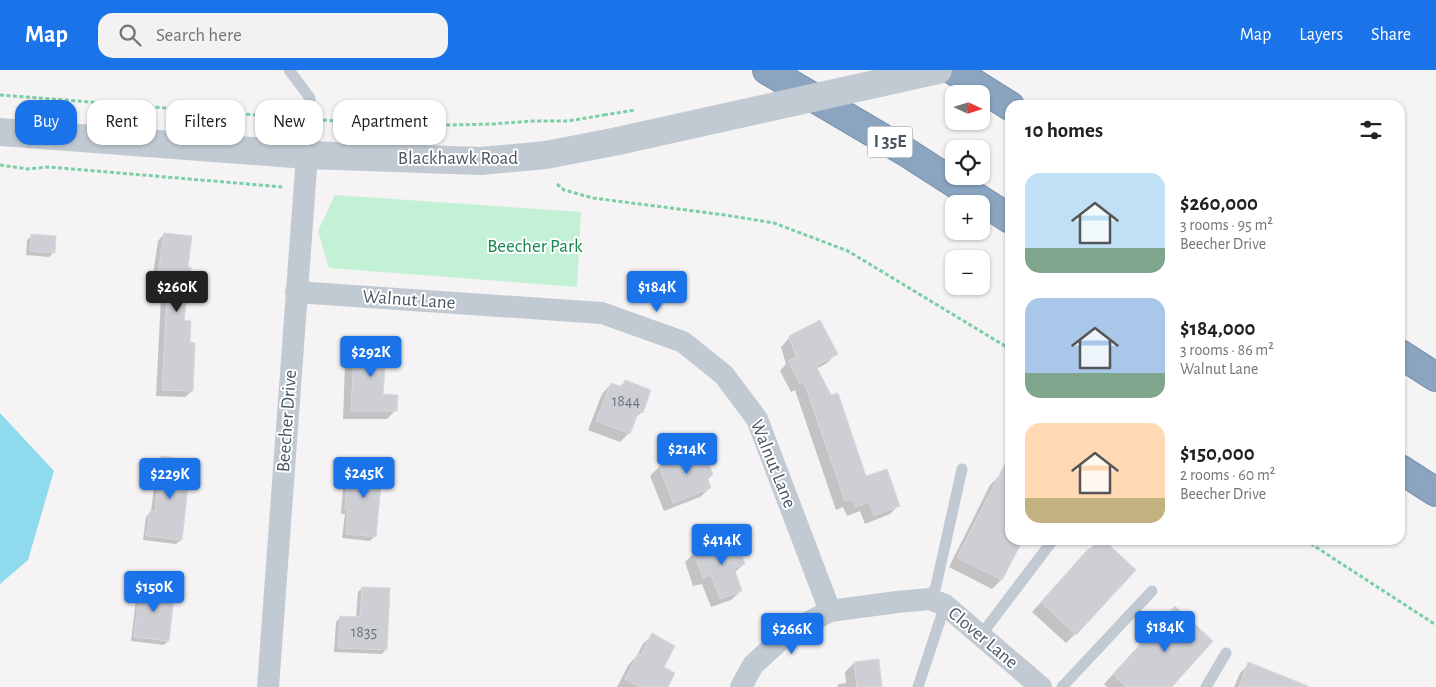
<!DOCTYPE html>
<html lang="en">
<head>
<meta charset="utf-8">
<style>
	body { margin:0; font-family:"Alegreya Sans",sans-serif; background:#f2f2f2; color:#202124; height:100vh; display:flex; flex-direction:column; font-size:19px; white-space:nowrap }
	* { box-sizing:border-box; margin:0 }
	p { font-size:16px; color:#757577 }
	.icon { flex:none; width:28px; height:28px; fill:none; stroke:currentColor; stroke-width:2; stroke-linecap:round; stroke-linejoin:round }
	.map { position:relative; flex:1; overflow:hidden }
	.side { position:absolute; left:1005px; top:30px; width:400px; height:445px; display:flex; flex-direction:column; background:#fff; border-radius:15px; box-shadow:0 1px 4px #0004 }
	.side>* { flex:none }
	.guide { position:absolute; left:15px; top:30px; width:475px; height:45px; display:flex; gap:10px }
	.needle { width:32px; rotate:94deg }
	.fabs { position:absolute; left:945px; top:15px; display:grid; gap:10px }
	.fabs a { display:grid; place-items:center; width:45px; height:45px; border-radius:10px; background:#fff; box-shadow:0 1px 4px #0004; font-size:25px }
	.price { position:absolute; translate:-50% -42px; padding:0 11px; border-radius:5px; background:#1a73e8; color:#fff; font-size:16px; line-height:32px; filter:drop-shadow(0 1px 2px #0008) }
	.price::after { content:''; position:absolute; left:50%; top:30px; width:15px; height:11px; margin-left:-8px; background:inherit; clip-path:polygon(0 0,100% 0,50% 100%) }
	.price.selected { background:#222; color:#fff }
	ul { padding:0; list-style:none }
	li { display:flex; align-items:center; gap:15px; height:125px; padding:0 20px }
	li span { display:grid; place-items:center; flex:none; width:140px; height:100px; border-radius:15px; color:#555 }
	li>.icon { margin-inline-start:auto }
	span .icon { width:60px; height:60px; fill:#fffc; stroke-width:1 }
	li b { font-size:21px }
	h2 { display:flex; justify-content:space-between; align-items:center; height:60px; padding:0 20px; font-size:21px }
	.chip { padding:0 18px; border-radius:15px; background:#fff; box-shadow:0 1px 4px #0004; font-size:18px; line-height:45px }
	.chip.selected { background:#1a73e8; color:#fff }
	header { display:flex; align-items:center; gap:30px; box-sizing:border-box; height:70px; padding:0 25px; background:#1a73e8; color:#fff }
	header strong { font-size:24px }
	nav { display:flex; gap:28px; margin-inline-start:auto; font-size:18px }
	.search { width:350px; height:45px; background:#f2f2f2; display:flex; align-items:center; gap:12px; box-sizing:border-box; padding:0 18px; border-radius:15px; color:#757577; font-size:19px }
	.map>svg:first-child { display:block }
	.green { fill:#c3f1d5 }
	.water { fill:#90daee }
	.shadow { fill:#0003 }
	.building { fill:#cdcfd5; stroke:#d7d9de }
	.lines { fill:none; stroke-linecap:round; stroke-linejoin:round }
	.motorway-casing { stroke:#7690ad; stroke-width:30 }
	.path { stroke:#7ad0a6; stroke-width:3; stroke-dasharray:4 2.5; stroke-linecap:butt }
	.service { stroke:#c1cad2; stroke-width:11 }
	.minor { stroke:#c1cad2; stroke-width:22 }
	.tertiary { stroke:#c1cad2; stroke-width:28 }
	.motorway { stroke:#8ba5c1; stroke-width:28 }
	.path-bridge { stroke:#7ad0a6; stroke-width:3; stroke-dasharray:4 2.5; stroke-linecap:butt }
	.tertiary-bridge { stroke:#c1cad2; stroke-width:28 }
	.labels { text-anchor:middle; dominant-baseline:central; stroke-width:4; stroke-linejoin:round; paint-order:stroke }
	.number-label { font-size:16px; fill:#6b747e }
	.shield { fill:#fff; stroke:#808990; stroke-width:1 }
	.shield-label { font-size:18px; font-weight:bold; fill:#4a5661 }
	.street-label { font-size:19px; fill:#4a5661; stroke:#fff }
	.park-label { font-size:19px; fill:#17864f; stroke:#fff }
</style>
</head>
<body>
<header>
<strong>Map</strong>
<div class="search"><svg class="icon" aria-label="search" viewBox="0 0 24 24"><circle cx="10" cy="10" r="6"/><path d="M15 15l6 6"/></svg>Search here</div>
<nav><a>Map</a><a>Layers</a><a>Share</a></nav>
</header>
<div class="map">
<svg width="1436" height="617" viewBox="0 0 1436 617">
	<rect width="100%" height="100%" fill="#f5f3f3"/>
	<path class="green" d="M 335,125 L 581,142 L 577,217 L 329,198 L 318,161 Z"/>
	<path class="water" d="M 0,343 L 54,401 L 28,490 L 0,514 Z"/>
	<path class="shadow" d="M 164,164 L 189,274 L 192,321 L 185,327 L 156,326 L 161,228 L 153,227 L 154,218 L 151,217 L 158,171 Z
		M 32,166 L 53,183 L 49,187 L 26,185 L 27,170 Z
		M 790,267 L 836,284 L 827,293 L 816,299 L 865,408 L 899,435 L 890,444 L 865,454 L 860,441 L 847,446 L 843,437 L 836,440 L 795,320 L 791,322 L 780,301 L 786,294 L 781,277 Z
		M 361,268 L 382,325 L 396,340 L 387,349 L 343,349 L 345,294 L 351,289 L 352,277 Z
		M 625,312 L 642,342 L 634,349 L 629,363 L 620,372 L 588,360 L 602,324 L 611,314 L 619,317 Z
		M 702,380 L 712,405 L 707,410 L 710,418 L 700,427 L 664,441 L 650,406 L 659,397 Z
		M 161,388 L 190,391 L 181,470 L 176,474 L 143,470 L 146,447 L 151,442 L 157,392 Z
		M 353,392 L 374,467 L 370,471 L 342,468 L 345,444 L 341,444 L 343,418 L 347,414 L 349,397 Z
		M 999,406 L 1010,411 L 1010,470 L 1022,470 L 1001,510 L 992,519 L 949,497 L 990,415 Z
		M 1101,470 L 1102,470 L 1075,564 L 1066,573 L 1032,542 L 1080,489 Z
		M 694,483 L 744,494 L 734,503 L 741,521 L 731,530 L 711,537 L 702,514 L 693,516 L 685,492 Z
		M 141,517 L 168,571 L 164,575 L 131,571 L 137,521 Z
		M 362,518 L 386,579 L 382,584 L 334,582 L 336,552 L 340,547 L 356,548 L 358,522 Z
		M 1166,547 L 1170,617 L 1107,617 L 1104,614 Z
		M 652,565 L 662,598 L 666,617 L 617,617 L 629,594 L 636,587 L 643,574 Z
		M 854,593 L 880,617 L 837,617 L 839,614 L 846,613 L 845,602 Z
		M 1249,594 L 1292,617 L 1234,617 L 1240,603 Z"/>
	<path class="building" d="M 164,163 L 192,166 L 188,197 L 191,197 L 184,250 L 191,251 L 190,272 L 195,273 L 193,321 L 162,320 L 167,222 L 159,221 L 160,211 L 157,211 Z
		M 31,164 L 56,166 L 55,183 L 30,181 Z
		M 820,250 L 838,284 L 816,296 L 831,325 L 838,323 L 866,406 L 887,399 L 900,436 L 874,445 L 869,432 L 856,437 L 852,429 L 845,431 L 804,312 L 800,314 L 788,291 L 796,287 L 789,266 Z
		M 360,267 L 387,268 L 383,324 L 398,325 L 397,341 L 351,341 L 354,284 L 359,284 Z
		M 625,310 L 651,320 L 643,343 L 639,341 L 630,364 L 596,351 L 611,313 L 622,317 Z
		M 703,378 L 713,405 L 707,407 L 711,418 L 673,433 L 659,396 Z
		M 1010,384 L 1010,470 L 1023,470 L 1002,510 L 957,488 Z
		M 161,386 L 191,390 L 182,470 L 146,466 L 150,441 L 155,442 Z
		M 353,391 L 383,394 L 376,467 L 346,464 L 348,440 L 345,440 L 347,413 L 351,413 Z
		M 735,467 L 745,494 L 734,498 L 742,521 L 720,529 L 711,505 L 703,508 L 693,482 Z
		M 1099,470 L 1104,470 L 1136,500 L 1076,565 L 1041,532 L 1089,478 L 1090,479 Z
		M 140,515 L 175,519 L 169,571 L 134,567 Z
		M 362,517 L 390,518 L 387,580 L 338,578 L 340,546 L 360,547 Z
		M 1175,536 L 1213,571 L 1172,617 L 1126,617 L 1113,604 Z
		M 652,563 L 675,576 L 664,597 L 675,603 L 668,617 L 640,617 L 625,609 L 638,583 L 641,585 Z
		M 879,589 L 882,617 L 857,617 L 854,592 Z
		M 1248,592 L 1308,616 L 1308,617 L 1239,617 Z"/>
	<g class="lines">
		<g class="motorway-casing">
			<path id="motorway" d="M 767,0 L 906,82 L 1010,149
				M 953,0 L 1010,36
				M 1400,284 L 1436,307
				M 1400,399 L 1436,422"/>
		</g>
		<path class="path" d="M 0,25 L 295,48
			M 323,50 L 409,56 L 493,54 L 533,51 L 568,51 L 604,45
			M 0,95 L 28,99 L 49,97 L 283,117
			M 557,114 L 564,120 L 593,128 L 725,145 L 774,153 L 848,181 L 1010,279
			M 1305,470 L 1436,555"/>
		<path class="service" d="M 289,0 L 310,28 L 307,85
			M 930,529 L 936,516 L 962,399
			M 981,565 L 1053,470
			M 918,617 L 945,535
			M 1062,617 L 1152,521
			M 1206,617 L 1226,583"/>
		<path class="minor" d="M 296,222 L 602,243 L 683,272 L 724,305 L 757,349 L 830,541
			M 268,617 L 307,85
			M 741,617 L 753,595 L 788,563 L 830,541 L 897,532 L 930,529 L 945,535 L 1041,617"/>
		<path class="tertiary" d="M 0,62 L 307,85 L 480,91 L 546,85 L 618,71"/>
		<use href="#motorway" class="motorway"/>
		<path class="path-bridge" d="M 604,45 L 635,40"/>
		<path class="tertiary-bridge" d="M 618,71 L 938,0"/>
	</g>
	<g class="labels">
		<g class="number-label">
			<text x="626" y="331">1844</text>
			<text x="364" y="562">1835</text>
		</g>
		<rect class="shield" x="867.5" y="56.5" width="45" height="31" rx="4"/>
		<g class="shield-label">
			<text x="890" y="72">I 35E</text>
		</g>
		<g class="street-label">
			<text x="458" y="88">Blackhawk Road</text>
			<text transform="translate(409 230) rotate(4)">Walnut Lane</text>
			<text transform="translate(287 351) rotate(-86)">Beecher Drive</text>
			<text transform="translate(773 394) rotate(68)">Walnut Lane</text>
			<text transform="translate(983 568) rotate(40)">Clover Lane</text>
		</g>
		<g class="park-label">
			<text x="535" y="176">Beecher Park</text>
		</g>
	</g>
</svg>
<div class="fabs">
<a><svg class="needle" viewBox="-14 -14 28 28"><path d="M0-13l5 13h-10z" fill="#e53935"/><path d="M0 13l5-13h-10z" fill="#757577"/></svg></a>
<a><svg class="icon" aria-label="locate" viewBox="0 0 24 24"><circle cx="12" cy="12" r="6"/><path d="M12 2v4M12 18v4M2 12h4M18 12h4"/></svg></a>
<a>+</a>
<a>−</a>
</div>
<b class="price selected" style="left:177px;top:243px">$260K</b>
<b class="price" style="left:657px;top:243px">$184K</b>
<b class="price" style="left:371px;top:308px">$292K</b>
<b class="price" style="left:687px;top:405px">$214K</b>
<b class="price" style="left:364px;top:429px">$245K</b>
<b class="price" style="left:170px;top:430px">$229K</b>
<b class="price" style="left:722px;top:496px">$414K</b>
<b class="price" style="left:154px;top:543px">$150K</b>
<b class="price" style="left:1165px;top:583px">$184K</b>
<b class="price" style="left:792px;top:585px">$266K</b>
<div class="guide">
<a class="chip selected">Buy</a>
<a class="chip">Rent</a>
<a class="chip">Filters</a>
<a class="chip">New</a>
<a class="chip">Apartment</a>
</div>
<section class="side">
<h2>10 homes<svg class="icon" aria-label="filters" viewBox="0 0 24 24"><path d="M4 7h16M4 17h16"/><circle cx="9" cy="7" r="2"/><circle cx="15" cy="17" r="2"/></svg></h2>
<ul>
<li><span style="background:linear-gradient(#bfe0f5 75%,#7fa58c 0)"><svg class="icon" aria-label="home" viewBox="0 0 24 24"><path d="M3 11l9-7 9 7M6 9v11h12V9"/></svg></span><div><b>$260,000</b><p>3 rooms · 95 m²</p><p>Beecher Drive</p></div></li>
<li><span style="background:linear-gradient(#a9c7e8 75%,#7fa58c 0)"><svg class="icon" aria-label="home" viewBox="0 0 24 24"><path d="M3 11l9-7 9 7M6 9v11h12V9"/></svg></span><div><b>$184,000</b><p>3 rooms · 86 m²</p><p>Walnut Lane</p></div></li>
<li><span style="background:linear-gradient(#ffd9b3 75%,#c2b280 0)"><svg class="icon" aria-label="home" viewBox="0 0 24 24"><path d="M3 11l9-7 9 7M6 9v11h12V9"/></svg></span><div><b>$150,000</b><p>2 rooms · 60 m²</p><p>Beecher Drive</p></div></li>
</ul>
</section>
</div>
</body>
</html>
